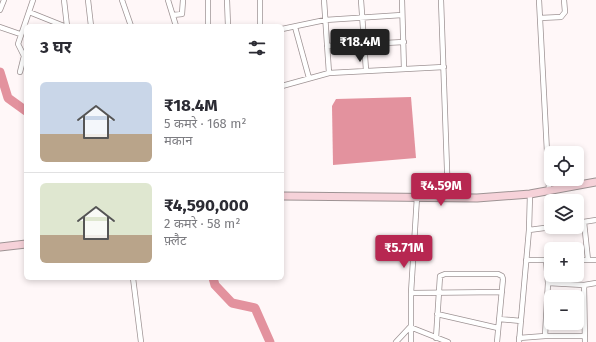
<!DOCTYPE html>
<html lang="hi">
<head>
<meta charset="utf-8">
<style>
	body { margin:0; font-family:"Fira Sans","Noto Sans Devanagari",sans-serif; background:#f7f7f7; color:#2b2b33; height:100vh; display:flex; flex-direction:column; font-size:15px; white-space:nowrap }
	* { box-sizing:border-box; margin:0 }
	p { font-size:13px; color:#7c7c81 }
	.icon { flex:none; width:22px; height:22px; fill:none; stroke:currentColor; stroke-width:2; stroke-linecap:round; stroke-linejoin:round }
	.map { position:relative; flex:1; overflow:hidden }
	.side { position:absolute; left:24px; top:24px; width:260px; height:256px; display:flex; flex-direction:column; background:#fff; border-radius:6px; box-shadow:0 2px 6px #0003 }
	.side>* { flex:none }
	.buttons { position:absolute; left:544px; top:146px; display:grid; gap:8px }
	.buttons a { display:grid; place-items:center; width:40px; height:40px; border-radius:6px; background:#fff; box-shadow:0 2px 6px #0003; font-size:20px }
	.price { position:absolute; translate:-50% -34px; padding:0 9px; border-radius:4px; background:#b72751; color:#fff; font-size:13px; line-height:26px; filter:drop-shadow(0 1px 2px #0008) }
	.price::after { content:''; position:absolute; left:50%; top:24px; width:12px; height:9px; margin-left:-6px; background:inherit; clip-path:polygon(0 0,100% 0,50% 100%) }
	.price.current { background:#222; color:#fff }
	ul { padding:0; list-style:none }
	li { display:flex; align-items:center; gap:12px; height:100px; padding:0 16px }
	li+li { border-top:1px solid #e1e1e2 }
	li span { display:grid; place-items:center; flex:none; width:112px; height:80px; border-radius:6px; color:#555 }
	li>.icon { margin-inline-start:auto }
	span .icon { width:48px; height:48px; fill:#fffc; stroke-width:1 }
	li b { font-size:17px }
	h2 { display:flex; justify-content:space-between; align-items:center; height:48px; padding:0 16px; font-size:17px }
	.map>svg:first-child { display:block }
	.water { fill:#e3929e }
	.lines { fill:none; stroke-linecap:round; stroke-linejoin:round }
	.river { stroke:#e3929e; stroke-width:9 }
	.street-casing { stroke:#9e9394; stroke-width:6 }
	.secondary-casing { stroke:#9e9394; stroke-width:9 }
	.street { stroke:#fff; stroke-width:4.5 }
	.secondary { stroke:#f6d2d9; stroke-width:7 }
</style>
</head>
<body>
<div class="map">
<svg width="596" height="342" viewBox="0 0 596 342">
	<rect width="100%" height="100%" fill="#fff7f8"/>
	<path class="water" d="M 411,97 L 416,158 L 333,165 L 332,106 L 336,99 Z"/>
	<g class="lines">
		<path class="river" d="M 0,72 L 8,98 L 26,111
			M 213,278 L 215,285 L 232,303 L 255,308 L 270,342"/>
		<g class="street-casing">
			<path id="street" d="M 64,0 L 67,26
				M 88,0 L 91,26
				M 122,0 L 131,26
				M 168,0 L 176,26
				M 208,0 L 208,26
				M 227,0 L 228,26
				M 324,0 L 329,73
				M 361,0 L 366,70
				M 402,0 L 404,69
				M 441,0 L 448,197
				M 539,0 L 549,190
				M 0,10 L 4,0
				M 29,12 L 64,26
				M 173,15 L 182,14 L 183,0
				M 540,18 L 561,17 L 565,12 L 564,0
				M 260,26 L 260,0
				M 0,27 L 20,34
				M 295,27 L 309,78
				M 282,29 L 325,20 L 402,15
				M 327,46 L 404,42
				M 20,72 L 24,56 L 18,44 L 33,0
				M 282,86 L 329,73 L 444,67
				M 584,222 L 588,260
				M 577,223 L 596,220
				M 529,230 L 552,227
				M 526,260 L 551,260
				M 546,260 L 548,283 L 545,336 L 585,336
				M 577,260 L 596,260
				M 133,278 L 141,342
				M 548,283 L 584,285 L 596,283
				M 584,285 L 585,342
				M 411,293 L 502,292
				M 437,314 L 498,328
				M 499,319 L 521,321
				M 436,338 L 440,276 L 445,274 L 498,274 L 502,276 L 503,279 L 497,342
				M 519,338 L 545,336
				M 396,342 L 410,327 L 448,342
				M 411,342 L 411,293 L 417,197
				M 519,342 L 529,230 L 530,194"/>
		</g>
		<g class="secondary-casing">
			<path id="secondary" d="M 282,196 L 477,198 L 530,194 L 596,182
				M 0,247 L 26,244"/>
		</g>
		<use href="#street" class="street"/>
		<use href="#secondary" class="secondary"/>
	</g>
</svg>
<div class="buttons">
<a><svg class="icon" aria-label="locate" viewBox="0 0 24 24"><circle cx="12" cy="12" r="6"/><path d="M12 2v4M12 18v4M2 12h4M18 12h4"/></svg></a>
<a><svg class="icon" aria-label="layers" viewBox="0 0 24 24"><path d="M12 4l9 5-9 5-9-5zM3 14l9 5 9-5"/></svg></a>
<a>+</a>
<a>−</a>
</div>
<b class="price current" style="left:360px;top:63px">₹18.4M</b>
<b class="price" style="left:441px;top:207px">₹4.59M</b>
<b class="price" style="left:404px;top:269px">₹5.71M</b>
<section class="side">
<h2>3 घर<svg class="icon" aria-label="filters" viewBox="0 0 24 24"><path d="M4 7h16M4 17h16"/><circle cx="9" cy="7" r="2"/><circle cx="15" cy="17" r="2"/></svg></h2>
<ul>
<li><span style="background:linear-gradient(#c9d6e8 65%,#b9a48a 0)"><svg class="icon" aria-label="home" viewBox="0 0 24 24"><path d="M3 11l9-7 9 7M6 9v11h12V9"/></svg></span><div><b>₹18.4M</b><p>5 कमरे · 168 m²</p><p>मकान</p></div></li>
<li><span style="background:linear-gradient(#dfe7d0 65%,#b9a48a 0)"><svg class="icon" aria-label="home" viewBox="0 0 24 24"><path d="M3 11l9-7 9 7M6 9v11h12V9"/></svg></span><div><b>₹4,590,000</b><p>2 कमरे · 58 m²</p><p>फ़्लैट</p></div></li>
</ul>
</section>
</div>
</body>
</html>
